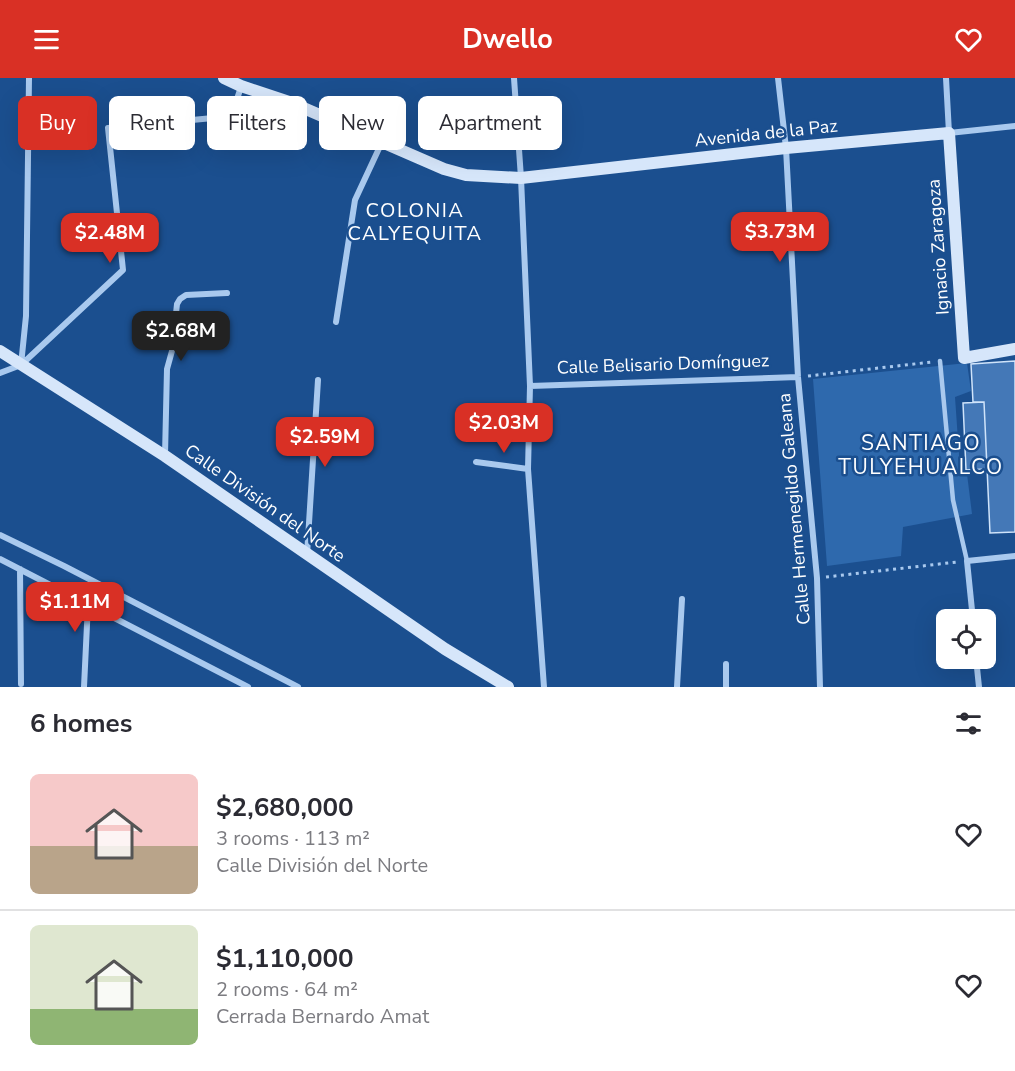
<!DOCTYPE html>
<html lang="en">
<head>
<meta charset="utf-8">
<style>
	body { margin:0; font-family:"Nunito Sans",sans-serif; background:#f2f2f3; color:#2b2b33; height:100vh; display:flex; flex-direction:column; font-size:22px; white-space:nowrap }
	* { box-sizing:border-box; margin:0 }
	p { font-size:20px; color:#7c7c81 }
	.icon { flex:none; width:33px; height:33px; fill:none; stroke:currentColor; stroke-width:2; stroke-linecap:round; stroke-linejoin:round }
	.map { position:relative; height:609px; overflow:hidden }
	.details { display:flex; flex-direction:column; background:#fff; flex:1 }
	.details>* { flex:none }
	.banner { position:absolute; left:18px; top:18px; width:600px; height:54px; display:flex; gap:12px }
	.buttons { position:absolute; left:936px; top:531px; display:grid; gap:12px }
	.buttons a { display:grid; place-items:center; width:60px; height:60px; border-radius:9px; background:#fff; box-shadow:0 6px 24px #0002; font-size:30px }
	.price { position:absolute; translate:-50% -51px; padding:0 14px; border-radius:12px; background:#d93025; color:#fff; font-size:20px; line-height:39px; filter:drop-shadow(0 2px 3px #0008) }
	.price::after { content:''; position:absolute; left:50%; top:36px; width:18px; height:14px; margin-left:-9px; background:inherit; clip-path:polygon(0 0,100% 0,50% 100%) }
	.price.on { background:#222; color:#fff }
	ul { padding:0; list-style:none }
	li { display:flex; align-items:center; gap:18px; height:150px; padding:0 30px }
	li+li { border-top:2px solid #e1e1e2 }
	li span { display:grid; place-items:center; flex:none; width:168px; height:120px; border-radius:9px; color:#555 }
	li>.icon { margin-inline-start:auto }
	span .icon { width:72px; height:72px; fill:#fffc; stroke-width:1 }
	li b { font-size:26px }
	h2 { display:flex; justify-content:space-between; align-items:center; height:72px; padding:0 30px; font-size:26px }
	.chip { padding:0 21px; border-radius:9px; background:#fff; box-shadow:0 6px 24px #0002; font-size:21px; line-height:54px }
	.chip.on { background:#d93025; color:#fff }
	header { display:flex; justify-content:space-between; align-items:center; height:78px; padding:0 30px; background:#d93025; color:#fff; font-size:27px; font-weight:700 }
	.map>svg:first-child { display:block }
	.green { fill:#2e69ad }
	.building { fill:#4478b7; stroke:#cfe3fa; stroke-width:1.5 }
	.lines { fill:none; stroke-linecap:round; stroke-linejoin:round }
	.path { stroke:#a9c9ee; stroke-width:3; stroke-dasharray:3 4.5; stroke-linecap:butt }
	.lane { stroke:#a9c9ee; stroke-width:4.5 }
	.street { stroke:#a9c9ee; stroke-width:6 }
	.secondary { stroke:#d6e6fa; stroke-width:12 }
	.labels { text-anchor:middle; dominant-baseline:central; stroke-width:5; stroke-linejoin:round; paint-order:stroke }
	.street-label { font-size:18px; fill:#fff; stroke:#1b4f8f }
	.neighbourhood-label { font-size:20px; letter-spacing:1.5px; fill:#fff; stroke:#1b4f8f }
	.quarter-label { font-size:21px; letter-spacing:1.5px; fill:#fff; stroke:#1b4f8f }
</style>
</head>
<body>
<header><svg class="icon" aria-label="menu" viewBox="0 0 24 24"><path d="M4 6h16M4 12h16M4 18h16"/></svg>Dwello<svg class="icon" aria-label="heart" viewBox="0 0 24 24"><path d="M12 20l-8-8c-3-5 5-10 8-4 3-6 11-1 8 4z"/></svg></header>
<div class="map">
<svg width="1015" height="609" viewBox="0 0 1015 609">
	<rect width="100%" height="100%" fill="#1b4f8f"/>
	<path class="green" d="M 967,285 L 971,313 L 955,319 L 960,391 L 967,396 L 972,436 L 903,449 L 901,478 L 827,488 L 813,301 Z"/>
	<path class="building" d="M 1015,283 L 1015,454 L 990,455 L 984,324 L 973,324 L 971,286 Z
		M 984,324 L 987,391 L 966,392 L 963,325 Z"/>
	<g class="lines">
		<path class="path" d="M 808,298 L 932,284
			M 826,499 L 957,484"/>
		<path class="lane" d="M 940,283 L 953,422 L 967,483"/>
		<path class="street" d="M 514,0 L 521,100 L 530,308 L 528,391 L 544,609
			M 778,0 L 786,70 L 798,299 L 817,500 L 820,609
			M 946,0 L 949,55 L 1015,48
			M 336,244 L 355,122 L 382,64
			M 21,287 L 26,238 L 29,0
			M 0,295 L 21,287 L 123,192 L 108,50 L 213,40 L 234,30 L 241,9
			M 530,308 L 798,299
			M 165,377 L 167,291 L 172,273 L 177,226 L 180,221 L 186,217 L 227,215
			M 476,384 L 528,391
			M 0,457 L 64,488 L 298,609
			M 307,477 L 318,302
			M 0,481 L 248,609
			M 20,491 L 21,606
			M 973,542 L 967,483 L 1015,478
			M 976,580 L 979,609
			M 726,586 L 726,609
			M 84,609 L 88,526 L 91,503
			M 677,609 L 682,521"/>
		<path class="secondary" d="M 224,0 L 241,8 L 292,25 L 444,91 L 466,97 L 521,100 L 786,70 L 949,55 L 964,280 L 1015,271
			M 0,273 L 165,378 L 445,571 L 508,609"/>
	</g>
	<g class="labels">
		<g class="street-label">
			<text transform="translate(766 55) rotate(-6)">Avenida de la Paz</text>
			<text transform="translate(938 169) rotate(-94)">Ignacio Zaragoza</text>
			<text transform="translate(663 286) rotate(-2)">Calle Belisario Domínguez</text>
			<text transform="translate(265 425) rotate(35)">Calle División del Norte</text>
			<text transform="translate(794 431) rotate(-95)">Calle Hermenegildo Galeana</text>
		</g>
		<g class="neighbourhood-label">
			<text x="415" y="132">COLONIA<tspan x="415" dy="23">CALYEQUITA</tspan></text>
		</g>
		<g class="quarter-label">
			<text x="921" y="365">SANTIAGO<tspan x="921" dy="24">TULYEHUALCO</tspan></text>
		</g>
	</g>
</svg>
<div class="buttons">
<a><svg class="icon" aria-label="locate" viewBox="0 0 24 24"><circle cx="12" cy="12" r="6"/><path d="M12 2v4M12 18v4M2 12h4M18 12h4"/></svg></a>
</div>
<b class="price" style="left:780px;top:185px">$3.73M</b>
<b class="price" style="left:110px;top:186px">$2.48M</b>
<b class="price on" style="left:181px;top:284px">$2.68M</b>
<b class="price" style="left:504px;top:376px">$2.03M</b>
<b class="price" style="left:325px;top:390px">$2.59M</b>
<b class="price" style="left:75px;top:555px">$1.11M</b>
<div class="banner">
<a class="chip on">Buy</a>
<a class="chip">Rent</a>
<a class="chip">Filters</a>
<a class="chip">New</a>
<a class="chip">Apartment</a>
</div>
</div>
<section class="details">
<h2>6 homes<svg class="icon" aria-label="filters" viewBox="0 0 24 24"><path d="M4 7h16M4 17h16"/><circle cx="9" cy="7" r="2"/><circle cx="15" cy="17" r="2"/></svg></h2>
<ul>
<li><span style="background:linear-gradient(#f6c9c9 60%,#b9a48a 0)"><svg class="icon" aria-label="home" viewBox="0 0 24 24"><path d="M3 11l9-7 9 7M6 9v11h12V9"/></svg></span><div><b>$2,680,000</b><p>3 rooms · 113 m²</p><p>Calle División del Norte</p></div><svg class="icon" aria-label="heart" viewBox="0 0 24 24"><path d="M12 20l-8-8c-3-5 5-10 8-4 3-6 11-1 8 4z"/></svg></li>
<li><span style="background:linear-gradient(#dfe7d0 70%,#8fb573 0)"><svg class="icon" aria-label="home" viewBox="0 0 24 24"><path d="M3 11l9-7 9 7M6 9v11h12V9"/></svg></span><div><b>$1,110,000</b><p>2 rooms · 64 m²</p><p>Cerrada Bernardo Amat</p></div><svg class="icon" aria-label="heart" viewBox="0 0 24 24"><path d="M12 20l-8-8c-3-5 5-10 8-4 3-6 11-1 8 4z"/></svg></li>
</ul>
</section>
</body>
</html>
